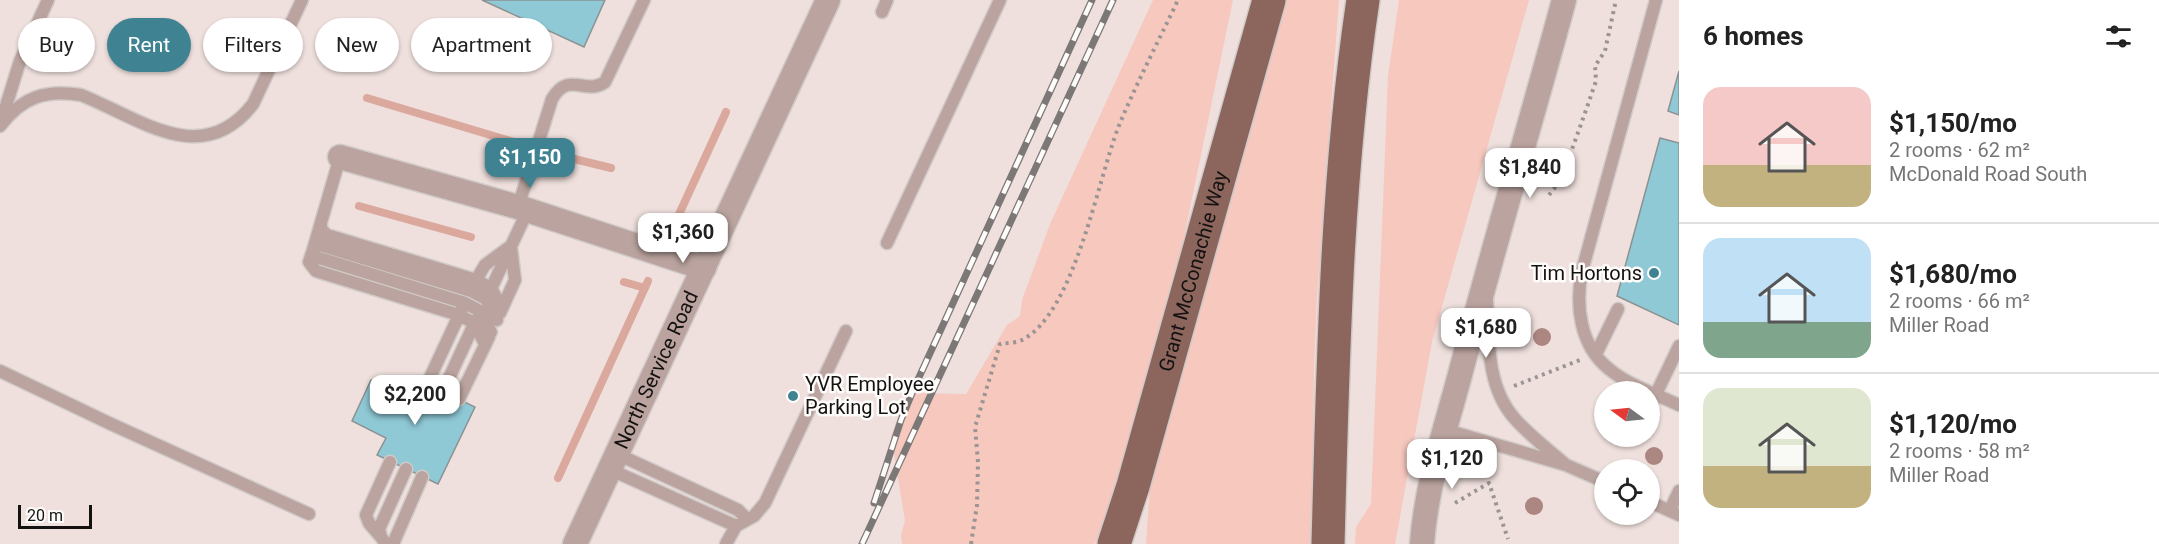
<!DOCTYPE html>
<html lang="en">
<head>
<meta charset="utf-8">
<style>
	body { margin:0; font-family:Roboto,sans-serif; background:#f2f2f2; color:#222; height:100vh; display:flex; flex-direction:column; font-size:22px; white-space:nowrap }
	* { box-sizing:border-box; margin:0 }
	p { font-size:20px; color:#767676 }
	.icon { flex:none; width:33px; height:33px; fill:none; stroke:currentColor; stroke-width:2; stroke-linecap:round; stroke-linejoin:round }
	.map { position:relative; flex:1; overflow:hidden }
	.details { display:flex; flex-direction:column; background:#fff; width:480px }
	.details>* { flex:none }
	.top-card { position:absolute; left:18px; top:18px; width:570px; height:54px; display:flex; gap:12px }
	.needle { width:39px; rotate:285deg }
	.controls { position:absolute; left:1594px; top:381px; display:grid; gap:12px }
	.controls a { display:grid; place-items:center; width:66px; height:66px; border-radius:50%; background:#fff; box-shadow:0 2px 4px #0004; font-size:30px }
	.scale { position:absolute; left:18px; bottom:15px; width:74px; box-sizing:border-box; padding-left:6px; border:3px solid #141211; border-top:0; font-size:16px; line-height:21px; white-space:nowrap; color:#141211; -webkit-text-stroke:4px #fefcfb; paint-order:stroke }
	.price { position:absolute; translate:-50% -51px; padding:0 14px; border-radius:12px; background:#fff; color:#222; font-size:20px; line-height:39px; filter:drop-shadow(0 2px 3px #0008) }
	.price::after { content:''; position:absolute; left:50%; top:36px; width:18px; height:14px; margin-left:-9px; background:inherit; clip-path:polygon(0 0,100% 0,50% 100%) }
	.price.on { background:#3f8392; color:#fff }
	ul { padding:0; list-style:none }
	li { display:flex; align-items:center; gap:18px; height:150px; padding:0 24px }
	li+li { border-top:2px solid #e0e0e0 }
	li span { display:grid; place-items:center; flex:none; width:168px; height:120px; border-radius:18px; color:#555 }
	li>.icon { margin-inline-start:auto }
	span .icon { width:72px; height:72px; fill:#fffc; stroke-width:1 }
	li b { font-size:26px }
	h2 { display:flex; justify-content:space-between; align-items:center; height:72px; padding:0 24px; font-size:26px }
	.tag { padding:0 21px; border-radius:27px; background:#fff; box-shadow:0 2px 4px #0004; font-size:21px; line-height:54px }
	.tag.on { background:#3f8392; color:#fff }
	main { display:flex; flex:1; min-height:0 }
	.map>svg:first-child { display:block }
	.built { fill:#efe0dd; fill-rule:evenodd }
	.green { fill:#f6c8be }
	.lines { fill:none; stroke-linecap:round; stroke-linejoin:round }
	.stream { stroke:#dba89d; stroke-width:8 }
	.building { fill:#8fc9d6; stroke:#8c9293; stroke-width:1.5 }
	.service-casing { stroke:#d0cac9; stroke-width:15 }
	.minor-casing { stroke:#d0cac9; stroke-width:27 }
	.primary-casing { stroke:#d0cac9; stroke-width:36 }
	.path { stroke:#9a9594; stroke-width:4; stroke-dasharray:3 4.5; stroke-linecap:butt }
	.service { stroke:#bba49f; stroke-width:12 }
	.minor { stroke:#bba49f; stroke-width:24 }
	.primary { stroke:#8c655d; stroke-width:33 }
	.rail-casing { stroke:#7c7877; stroke-width:7 }
	.rail { stroke:#fefcfb; stroke-width:4.5; stroke-dasharray:14; stroke-linecap:butt }
	.tree { fill:#ac8680 }
	.poi-dot { fill:#3f8392; stroke:#fefcfb; stroke-width:2 }
	.labels { text-anchor:middle; dominant-baseline:central; stroke-width:5; stroke-linejoin:round; paint-order:stroke }
	.street-label { font-size:20px; fill:#141211; stroke:#fefcfb }
	.poi-label { font-size:20px; fill:#141211; stroke:#fefcfb; text-anchor:end }
</style>
</head>
<body>
<main>
<div class="map">
<svg width="1679" height="544" viewBox="0 0 1679 544">
	<rect width="100%" height="100%" fill="#f4edec"/>
	<path class="built" d="M 0,0 L 1679,0 L 1679,544 L 0,544 ZM 1605,392 L 1650,392 L 1650,436 L 1605,436 ZM 1605,470 L 1650,470 L 1650,514 L 1605,514 Z"/>
	<path class="green" d="M 1153,0 L 1233,0 L 1164,334 L 1131,450 L 1095,544 L 902,544 L 901,535 L 905,521 L 891,436 L 908,393 L 966,394 L 1007,325 L 1020,316 L 1022,300 L 1050,224 Z
		M 1286,0 L 1339,0 L 1317,296 L 1314,368 L 1312,544 L 1146,544 L 1150,485 Z
		M 1399,0 L 1529,0 L 1432,342 L 1395,544 L 1355,544 L 1356,527 L 1371,504 L 1388,76 Z"/>
	<g class="lines">
		<path class="stream" d="M 367,98 L 514,142
			M 562,156 L 611,168
			M 359,206 L 471,237
			M 675,223 L 726,112
			M 624,282 L 645,288
			M 558,478 L 648,281"/>
	</g>
	<path class="building" d="M 482,0 L 605,0 L 584,47 Z
		M 1679,71 L 1679,115 L 1668,111 Z
		M 1660,138 L 1679,143 L 1679,325 L 1617,296 Z
		M 413,377 L 475,407 L 438,484 L 377,455 L 386,438 L 352,421 L 371,380 L 404,396 Z"/>
	<g class="lines">
		<g class="service-casing">
			<path id="service" d="M 1656,0 L 1582,271 C 1575,306 1580,346 1609,369 C 1628,385 1656,394 1679,405
				M 882,12 L 887,0
				M 1,122 L 20,61 L 48,0
				M 0,126 C 22,97 46,89 81,95 C 139,118 202,170 253,104 L 302,0
				M 340,157 L 313,250 L 316,257 L 465,303 L 480,311 L 491,332
				M 518,207 L 552,99 C 569,70 585,96 605,82 L 644,0
				M 321,224 L 321,229 L 327,235 L 476,280 L 491,288 L 502,308
				M 317,237 L 320,244 L 323,246 L 471,291 L 486,299 L 497,320
				M 887,243 L 1000,0
				M 313,250 L 309,262 L 316,271 L 459,315 L 474,323 L 485,344
				M 473,285 L 485,265 L 508,248
				M 489,293 L 528,210
				M 1487,300 C 1489,340 1486,387 1515,419 C 1530,436 1549,450 1566,465
				M 500,313 L 515,280 L 511,247
				M 1596,354 L 1618,309
				M 0,371 L 111,424 L 309,514
				M 427,384 L 462,309
				M 443,391 L 476,320
				M 1656,394 L 1679,346
				M 459,399 L 489,337
				M 1446,430 L 1566,465 L 1605,482
				M 617,454 L 738,510 L 747,519
				M 609,469 L 736,526
				M 1650,502 L 1679,515
				M 1670,510 L 1679,491
				M 381,537 L 369,523 L 366,515 L 390,462
				M 386,544 L 381,537 L 379,529 L 406,469
				M 393,544 L 422,477
				M 726,544 L 736,526 L 754,516 L 765,503 L 846,331"/>
		</g>
		<g class="minor-casing">
			<g id="minor">
				<path d="M 340,157 L 518,207 L 704,268"/>
				<path id="s1" d="M 575,544 L 828,0"/>
				<path d="M 1422,544 C 1426,484 1447,425 1462,367 C 1494,244 1531,123 1564,0"/>
			</g>
		</g>
		<g class="primary-casing">
			<g id="primary">
				<path id="s2" d="M 1114,544 L 1133,486 L 1269,0"/>
				<path d="M 1328,544 C 1333,362 1336,180 1363,0"/>
			</g>
		</g>
		<path class="path" d="M 1549,195 L 1561,180 L 1585,113 L 1596,81 L 1595,66 L 1605,51 L 1616,0
			M 1514,386 L 1580,360
			M 1455,503 L 1489,483 L 1508,539
			M 971,544 L 977,505 L 978,462 L 975,427 L 1000,344 C 1007,343 1016,343 1022,340 C 1074,314 1098,180 1118,128 C 1136,84 1158,42 1178,0"/>
		<use href="#service" class="service"/>
		<use href="#minor" class="minor"/>
		<use href="#primary" class="primary"/>
		<g class="rail-casing">
			<path id="rail" d="M 874,503 L 901,420 L 915,386 L 1092,0
				M 862,544 L 1113,0"/>
		</g>
		<use href="#rail" class="rail"/>
	</g>
	<g class="tree">
		<circle cx="1542" cy="337" r="9"/>
		<circle cx="1654" cy="456" r="9"/>
		<circle cx="1534" cy="506" r="9"/>
	</g>
	<g class="poi-dot">
		<circle cx="1654" cy="273" r="6"/>
		<circle cx="793" cy="396" r="6"/>
	</g>
	<g class="labels">
		<g class="street-label">
			<text stroke="none"><textPath href="#s2" startOffset="284">Grant McConachie Way</textPath></text>
			<text stroke="none"><textPath href="#s1" startOffset="192">North Service Road</textPath></text>
		</g>
		<g class="poi-label">
			<text x="1642" y="273">Tim Hortons</text>
			<text x="805" y="384" text-anchor="start">YVR Employee<tspan x="805" dy="23">Parking Lot</tspan></text>
		</g>
	</g>
</svg>
<div class="controls">
<a><svg class="needle" viewBox="-14 -14 28 28"><path d="M0-13l5 13h-10z" fill="#e53935"/><path d="M0 13l5-13h-10z" fill="#767676"/></svg></a>
<a><svg class="icon" aria-label="locate" viewBox="0 0 24 24"><circle cx="12" cy="12" r="6"/><path d="M12 2v4M12 18v4M2 12h4M18 12h4"/></svg></a>
</div>
<div class="scale">20 m</div>
<b class="price on" style="left:530px;top:189px">$1,150</b>
<b class="price" style="left:1530px;top:199px">$1,840</b>
<b class="price" style="left:683px;top:264px">$1,360</b>
<b class="price" style="left:1486px;top:359px">$1,680</b>
<b class="price" style="left:415px;top:426px">$2,200</b>
<b class="price" style="left:1452px;top:490px">$1,120</b>
<div class="top-card">
<a class="tag">Buy</a>
<a class="tag on">Rent</a>
<a class="tag">Filters</a>
<a class="tag">New</a>
<a class="tag">Apartment</a>
</div>
</div>
<section class="details">
<h2>6 homes<svg class="icon" aria-label="filters" viewBox="0 0 24 24"><path d="M4 7h16M4 17h16"/><circle cx="9" cy="7" r="2"/><circle cx="15" cy="17" r="2"/></svg></h2>
<ul>
<li><span style="background:linear-gradient(#f6c9c9 65%,#c2b280 0)"><svg class="icon" aria-label="home" viewBox="0 0 24 24"><path d="M3 11l9-7 9 7M6 9v11h12V9"/></svg></span><div><b>$1,150/mo</b><p>2 rooms · 62 m²</p><p>McDonald Road South</p></div></li>
<li><span style="background:linear-gradient(#bfe0f5 70%,#7fa58c 0)"><svg class="icon" aria-label="home" viewBox="0 0 24 24"><path d="M3 11l9-7 9 7M6 9v11h12V9"/></svg></span><div><b>$1,680/mo</b><p>2 rooms · 66 m²</p><p>Miller Road</p></div></li>
<li><span style="background:linear-gradient(#dfe7d0 65%,#c2b280 0)"><svg class="icon" aria-label="home" viewBox="0 0 24 24"><path d="M3 11l9-7 9 7M6 9v11h12V9"/></svg></span><div><b>$1,120/mo</b><p>2 rooms · 58 m²</p><p>Miller Road</p></div></li>
</ul>
</section>
</main>
</body>
</html>
